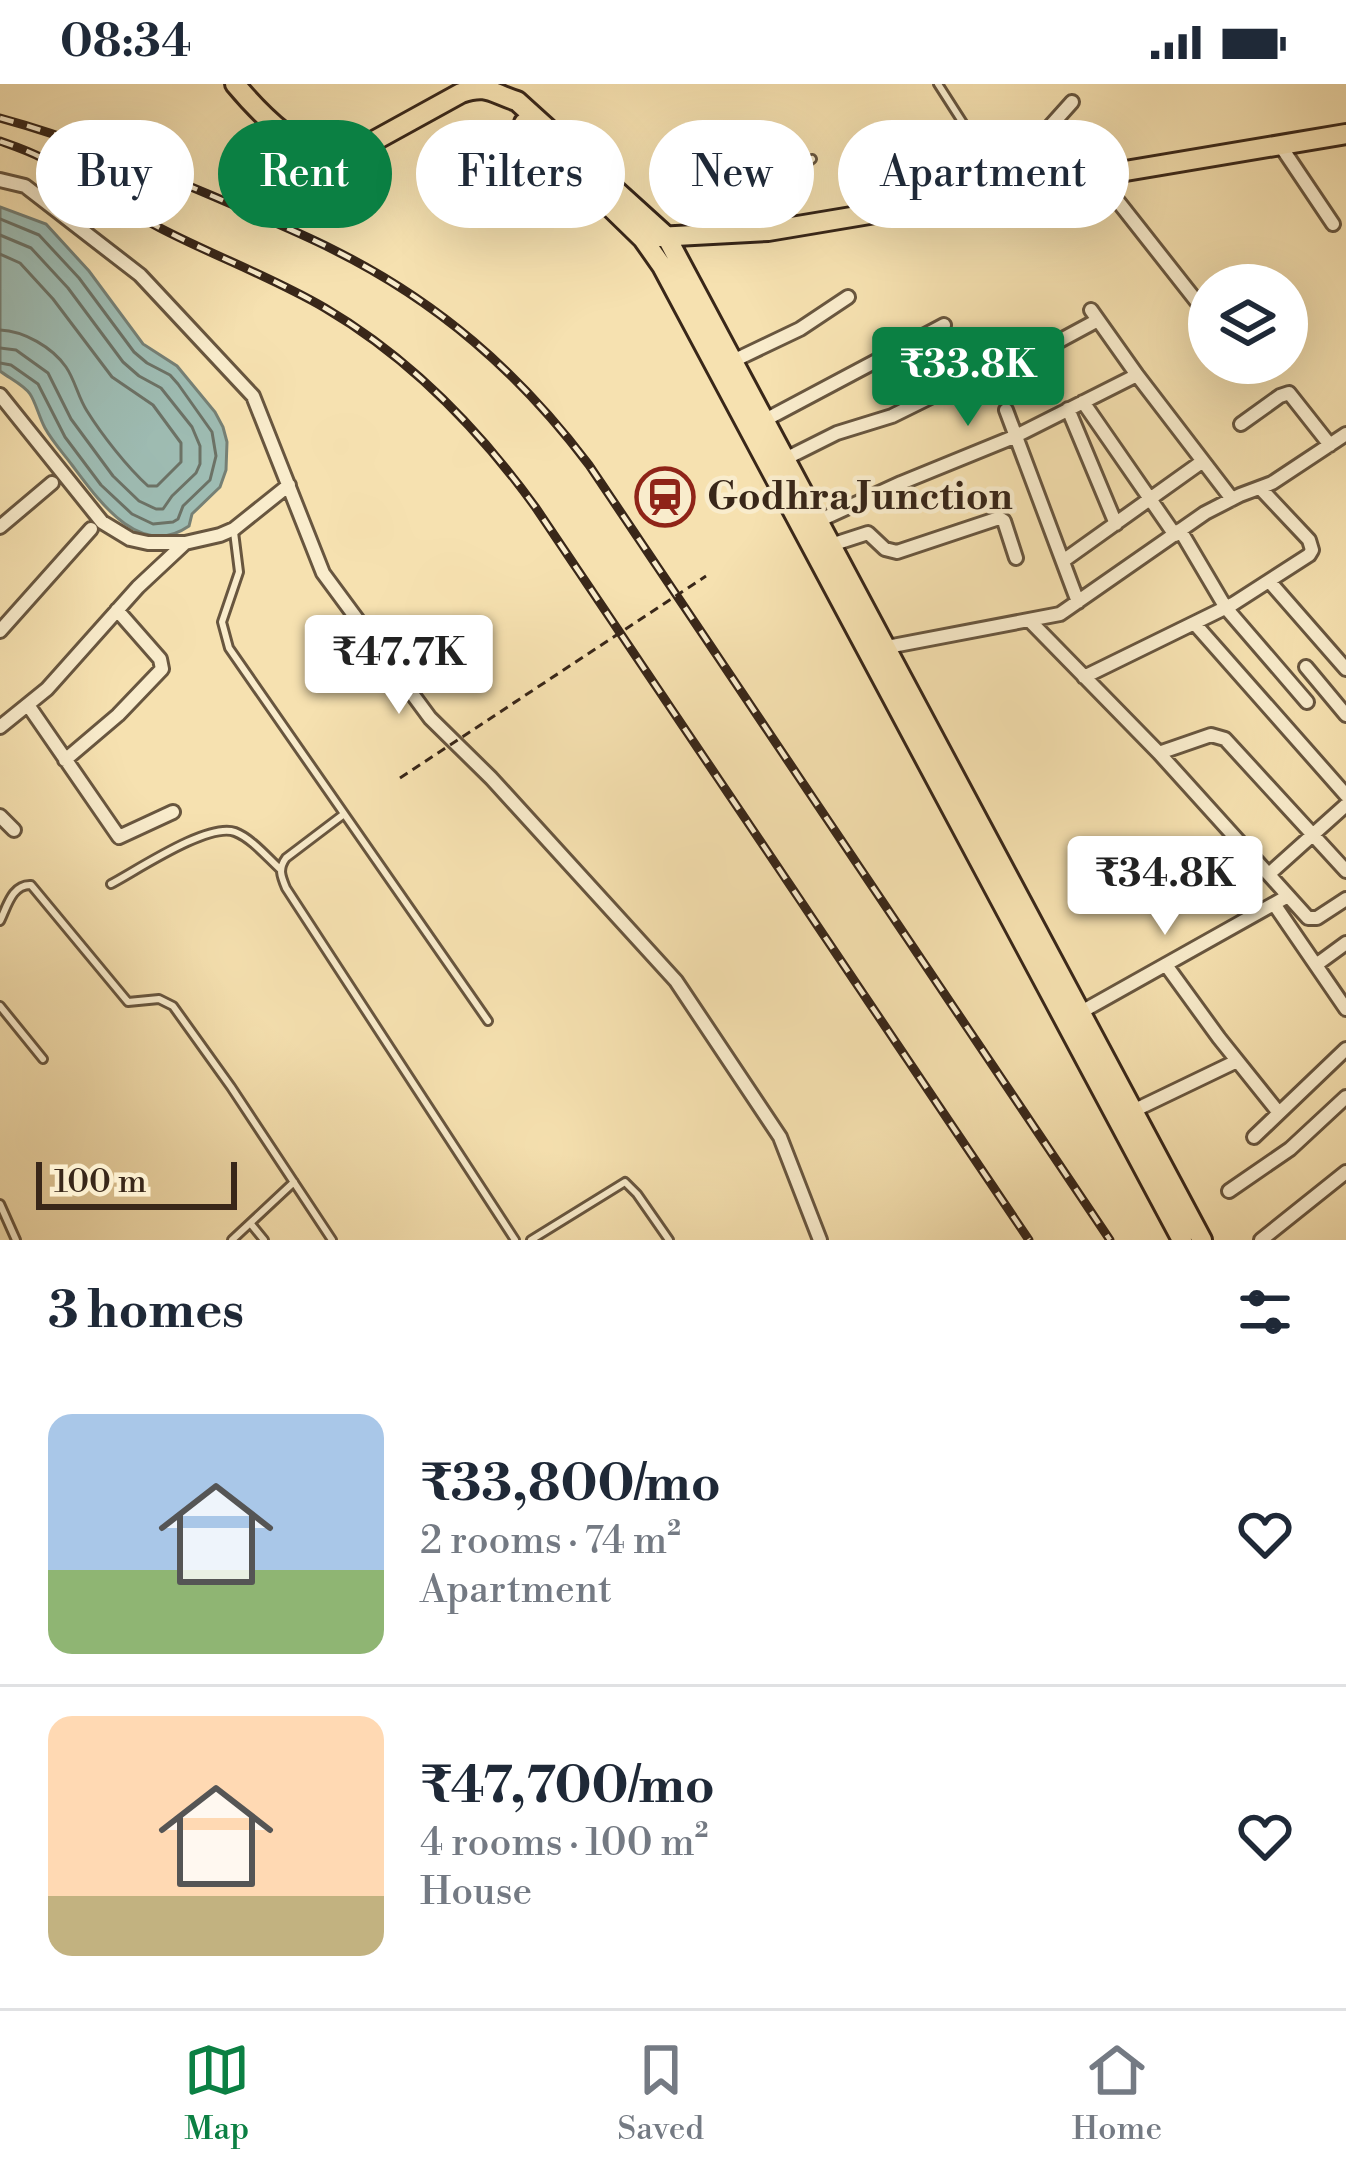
<!DOCTYPE html>
<html lang="en">
<head>
<meta charset="utf-8">
<style>
	body { margin:0; font-family:"Libre Bodoni",serif; background:#f6f6f7; color:#1f2937; height:100vh; display:flex; flex-direction:column; font-size:45px; white-space:nowrap }
	* { box-sizing:border-box; margin:0 }
	p { font-size:39px; color:#747a83 }
	.icon { flex:none; width:66px; height:66px; fill:none; stroke:currentColor; stroke-width:2; stroke-linecap:round; stroke-linejoin:round }
	.map { position:relative; height:1156px; overflow:hidden }
	.drawer { display:flex; flex-direction:column; background:#fff; flex:1 }
	.drawer>* { flex:none }
	.banner { position:absolute; left:36px; top:36px; width:1275px; height:108px; display:flex; gap:24px }
	.tools { position:absolute; left:1188px; top:180px; display:grid; gap:24px }
	.tools a { display:grid; place-items:center; width:120px; height:120px; border-radius:50%; background:#fff; box-shadow:0 12px 48px #0002; font-size:60px }
	.scale { position:absolute; left:36px; bottom:30px; width:201px; box-sizing:border-box; padding-left:12px; border:6px solid #392719; border-top:0; font-size:33px; line-height:42px; white-space:nowrap; color:#392719; -webkit-text-stroke:9px #f9eccc; paint-order:stroke }
	.price { position:absolute; translate:-50% -102px; padding:0 27px; border-radius:12px; background:#fff; color:#222; font-size:39px; line-height:78px; filter:drop-shadow(0 3px 6px #0008) }
	.price::after { content:''; position:absolute; left:50%; top:72px; width:36px; height:27px; margin-left:-18px; background:inherit; clip-path:polygon(0 0,100% 0,50% 100%) }
	.price.active { background:#0b8043; color:#fff }
	ul { padding:0; list-style:none }
	li { display:flex; align-items:center; gap:36px; height:300px; padding:0 48px }
	li+li { border-top:3px solid #e0e1e3 }
	li span { display:grid; place-items:center; flex:none; width:336px; height:240px; border-radius:24px; color:#555 }
	li>.icon { margin-inline-start:auto }
	span .icon { width:144px; height:144px; fill:#fffc; stroke-width:1 }
	li b { font-size:51px }
	h2 { display:flex; justify-content:space-between; align-items:center; height:144px; padding:0 48px; font-size:51px }
	.tag { padding:0 42px; border-radius:54px; background:#fff; box-shadow:0 12px 48px #0002; font-size:42px; line-height:108px }
	.tag.active { background:#0b8043; color:#fff }
	.status { display:flex; justify-content:space-between; align-items:center; height:84px; padding:0 60px; background:#fff; direction:ltr }
	.status svg { height:33px; fill:currentColor }
	.menu { display:flex; justify-content:space-around; align-items:center; height:168px; border-top:3px solid #e0e1e3; background:#fff; font-size:33px; color:#747a83 }
	.menu a { display:grid; justify-items:center; gap:6px }
	.menu .active { color:#0b8043 }
	.map>svg:first-child { display:block }
	.water { fill:#9ebcb3; stroke:#768075; stroke-width:3 }
	.lines { fill:none; stroke-linecap:round; stroke-linejoin:round }
	.shore { stroke:#6c7266; stroke-width:3 }
	.lane-casing { stroke:#68563f; stroke-width:12 }
	.street-casing { stroke:#68563f; stroke-width:18 }
	.primary-casing { stroke:#392719; stroke-width:24 }
	.lane { stroke:#f9eccc; stroke-width:6 }
	.street { stroke:#f9eccc; stroke-width:12 }
	.primary { stroke:#f6e1b0; stroke-width:18 }
	.rail-casing { stroke:#392719; stroke-width:9 }
	.rail { stroke:#f9eccc; stroke-width:4.5; stroke-dasharray:14; stroke-linecap:butt }
	.path-bridge { stroke:#392719; stroke-width:3; stroke-dasharray:9 6; stroke-linecap:butt }
	.labels { text-anchor:middle; dominant-baseline:central; stroke-width:9; stroke-linejoin:round; paint-order:stroke }
	.poi-label { font-size:39px; font-weight:bold; fill:#392719; stroke:#f9eccc; text-anchor:start }
</style>
</head>
<body>
<div class="status"><b>08:34</b><svg viewBox="0 0 49 12"><path d="M0 12V9h3v3zM5 12V6h3v6zM10 12V3h3v9zM15 12V0h3v12zM26 1h20v11H26zM47 4h2v5h-2z"/></svg></div>
<div class="map">
<svg width="1346" height="1156" viewBox="0 0 1346 1156">
	<rect width="100%" height="100%" fill="#f6e1b0"/>
	<filter id="stains"><feTurbulence type="fractalNoise" baseFrequency=".00167" numOctaves="4"/><feColorMatrix values="0 0 0 0 .2 0 0 0 0 .09 0 0 0 0 .02 0 0 0 .5 -.17"/></filter>
	<radialGradient id="worn" r=".72"><stop offset=".6" stop-color="#630" stop-opacity="0"/><stop offset="1" stop-color="#630" stop-opacity=".3"/></radialGradient>
	<path class="water" d="M 0,123 L 46,140 L 89,187 L 143,260 L 177,282 L 215,328 L 223,343 L 227,358 L 226,386 L 220,403 L 192,430 L 189,442 C 140,476 99,417 72,381 C 63,369 52,357 45,344 C 39,333 36,319 30,310 C 24,301 9,294 0,287 Z"/>
	<g class="lines">
		<path class="shore" d="M 0,135 L 39,151 L 79,194 L 134,268 L 147,279 L 170,291 L 178,300 L 212,348 L 216,372 L 210,396 L 183,422 L 178,435 L 173,438 L 153,440 L 132,430 L 101,401 L 65,353 L 38,300 L 11,281 L 0,279
			M 0,151 L 31,164 L 68,204 L 123,278 L 139,292 L 161,304 L 192,343 L 200,362 L 200,380 L 196,389 L 172,412 L 163,425 L 156,425 L 139,417 L 113,392 L 71,335 L 48,289 L 16,266 L 0,264
			M 0,170 L 20,179 L 53,215 L 112,293 L 153,321 L 181,359 L 181,378 L 157,402 L 148,402 C 127,383 102,351 87,327 C 78,313 75,296 66,283 C 52,263 24,247 0,246"/>
		<g class="lane-casing">
			<path id="lane" d="M 938,0 L 1004,103
				M 760,144 L 759,122 L 764,111 L 812,75
				M 234,448 L 239,488 L 222,538 L 229,564 L 488,937
				M 344,730 L 286,774 C 278,785 281,792 286,804 L 515,1156
				M 111,800 C 136,787 208,738 235,748 C 251,754 267,773 280,785
				M 0,837 C 7,823 12,800 31,801 L 128,918 L 159,915 L 173,922 L 231,1003 L 332,1156
				M 0,922 L 43,975
				M 0,1120 L 16,1156
				M 251,1140 L 264,1156
				M 232,1156 L 294,1098
				M 531,1156 L 625,1098 L 637,1110 L 669,1156"/>
		</g>
		<g class="street-casing">
			<path id="street" d="M 1280,61 L 1333,140
				M 1098,92 L 1209,233
				M 0,96 L 25,102 L 140,191 L 253,312 L 323,489 L 430,634 L 491,694 L 676,897 L 780,1053 L 820,1156
				M 1006,106 L 1029,66 L 1072,18
				M 1091,226 L 1137,291 L 1232,415
				M 1035,270 L 1098,236
				M 733,277 L 800,245 L 848,213
				M 0,311 L 102,438 L 130,455 L 148,459 L 185,459 L 220,451 L 234,445 L 289,401
				M 1083,318 L 1175,451
				M 1068,325 L 1116,440
				M 1006,326 L 1078,518
				M 765,336 L 944,241
				M 1241,340 L 1280,312 L 1289,309 L 1330,361
				M 785,375 L 837,349 L 892,332 L 981,288
				M 818,437 L 901,399 L 1016,352 L 1137,291
				M 0,443 L 52,399
				M 1180,446 L 1226,524 L 1307,618
				M 831,461 L 868,449 L 885,465 L 897,468 L 999,434 L 1004,437 L 1016,474
				M 1063,477 L 1203,377
				M 1269,497 L 1346,585
				M 1029,536 L 1159,669 L 1308,834 L 1317,834 L 1346,815
				M 1195,540 L 1346,711
				M 0,547 L 91,445
				M 882,564 L 1060,530 L 1205,429 L 1240,411 L 1272,399 L 1346,350
				M 1306,583 L 1346,631
				M 1084,593 L 1233,520 L 1309,471 L 1312,466 L 1309,456 L 1260,404
				M 28,621 L 119,753 L 173,728
				M 0,643 L 47,605 L 138,503 L 184,460
				M 1159,669 L 1211,651 L 1225,655 L 1346,787
				M 65,676 L 118,631 L 162,585 L 160,575 L 117,526
				M 0,732 L 14,746
				M 1269,790 L 1346,721
				M 1274,820 L 1346,925
				M 1166,881 L 1219,954 L 1279,1029
				M 1316,881 L 1346,859
				M 1074,932 L 1288,812
				M 1133,1027 L 1237,977
				M 1254,1053 L 1346,965
				M 1229,1107 L 1290,1065 L 1346,1013
				M 1261,1156 L 1346,1088"/>
		</g>
		<g class="primary-casing">
			<path id="primary" d="M 235,0 C 250,18 265,34 284,49 C 306,68 311,81 343,74 L 461,9 C 488,0 491,9 517,17 L 666,152 L 1202,1156
				M 524,39 L 643,155 L 662,182 L 1182,1156
				M 657,153 L 768,147 L 1346,50"/>
		</g>
		<use href="#lane" class="lane"/>
		<use href="#street" class="street"/>
		<use href="#primary" class="primary"/>
		<g class="rail-casing">
			<path id="rail" d="M 0,34 C 74,54 144,83 215,113 C 254,130 294,146 332,165 C 437,217 518,287 589,381 L 1110,1156
				M 0,57 C 14,62 29,67 42,74 C 83,94 120,123 160,144 C 214,172 272,193 325,224 C 410,274 479,345 536,424 L 1029,1156"/>
		</g>
		<use href="#rail" class="rail"/>
		<path class="path-bridge" d="M 400,694 L 706,492"/>
	</g>
	<defs>
		<g id="station-ring" transform="scale(3)"><circle r="9.5" fill="#f9eccc" stroke="#8f2418" stroke-width="1.5"/><path d="M-3-6H3Q5-6 5-4V2Q5 4 3 4L4.5 6H3L1.5 4h-3L-3 6H-4.5L-3 4Q-5 4-5 2V-4Q-5-6-3-6ZM-3.5-4v3h7v-3ZM-3.5 1v1.5H-2V1ZM2 1v1.5H3.5V1Z" fill="#8f2418"/></g>
	</defs>
	<g fill-rule="evenodd">
		<use href="#station-ring" x="665" y="413"/>
	</g>
	<g class="labels">
		<g class="poi-label">
			<text x="707" y="413">Godhra Junction</text>
		</g>
	</g>
	<rect width="100%" height="100%" filter="url(#stains)"/>
	<rect width="100%" height="100%" fill="url(#worn)"/>
</svg>
<div class="tools">
<a><svg class="icon" aria-label="layers" viewBox="0 0 24 24"><path d="M12 4l9 5-9 5-9-5zM3 14l9 5 9-5"/></svg></a>
</div>
<div class="scale">100 m</div>
<b class="price active" style="left:968px;top:345px">₹33.8K</b>
<b class="price" style="left:399px;top:633px">₹47.7K</b>
<b class="price" style="left:1165px;top:854px">₹34.8K</b>
<div class="banner">
<a class="tag">Buy</a>
<a class="tag active">Rent</a>
<a class="tag">Filters</a>
<a class="tag">New</a>
<a class="tag">Apartment</a>
</div>
</div>
<section class="drawer">
<h2>3 homes<svg class="icon" aria-label="filters" viewBox="0 0 24 24"><path d="M4 7h16M4 17h16"/><circle cx="9" cy="7" r="2"/><circle cx="15" cy="17" r="2"/></svg></h2>
<ul>
<li><span style="background:linear-gradient(#a9c7e8 65%,#8fb573 0)"><svg class="icon" aria-label="home" viewBox="0 0 24 24"><path d="M3 11l9-7 9 7M6 9v11h12V9"/></svg></span><div><b>₹33,800/mo</b><p>2 rooms · 74 m²</p><p>Apartment</p></div><svg class="icon" aria-label="heart" viewBox="0 0 24 24"><path d="M12 20l-8-8c-3-5 5-10 8-4 3-6 11-1 8 4z"/></svg></li>
<li><span style="background:linear-gradient(#ffd9b3 75%,#c2b280 0)"><svg class="icon" aria-label="home" viewBox="0 0 24 24"><path d="M3 11l9-7 9 7M6 9v11h12V9"/></svg></span><div><b>₹47,700/mo</b><p>4 rooms · 100 m²</p><p>House</p></div><svg class="icon" aria-label="heart" viewBox="0 0 24 24"><path d="M12 20l-8-8c-3-5 5-10 8-4 3-6 11-1 8 4z"/></svg></li>
</ul>
</section>
<nav class="menu">
<a class="active"><svg class="icon" aria-label="map" viewBox="0 0 24 24"><path d="M3 6l6-2 6 2 6-2v14l-6 2-6-2-6 2zM9 4v14M15 6v14"/></svg>Map</a>
<a><svg class="icon" aria-label="saved" viewBox="0 0 24 24"><path d="M7 4h10v16l-5-4-5 4z"/></svg>Saved</a>
<a><svg class="icon" aria-label="home" viewBox="0 0 24 24"><path d="M3 11l9-7 9 7M6 9v11h12V9"/></svg>Home</a>
</nav>
</body>
</html>
